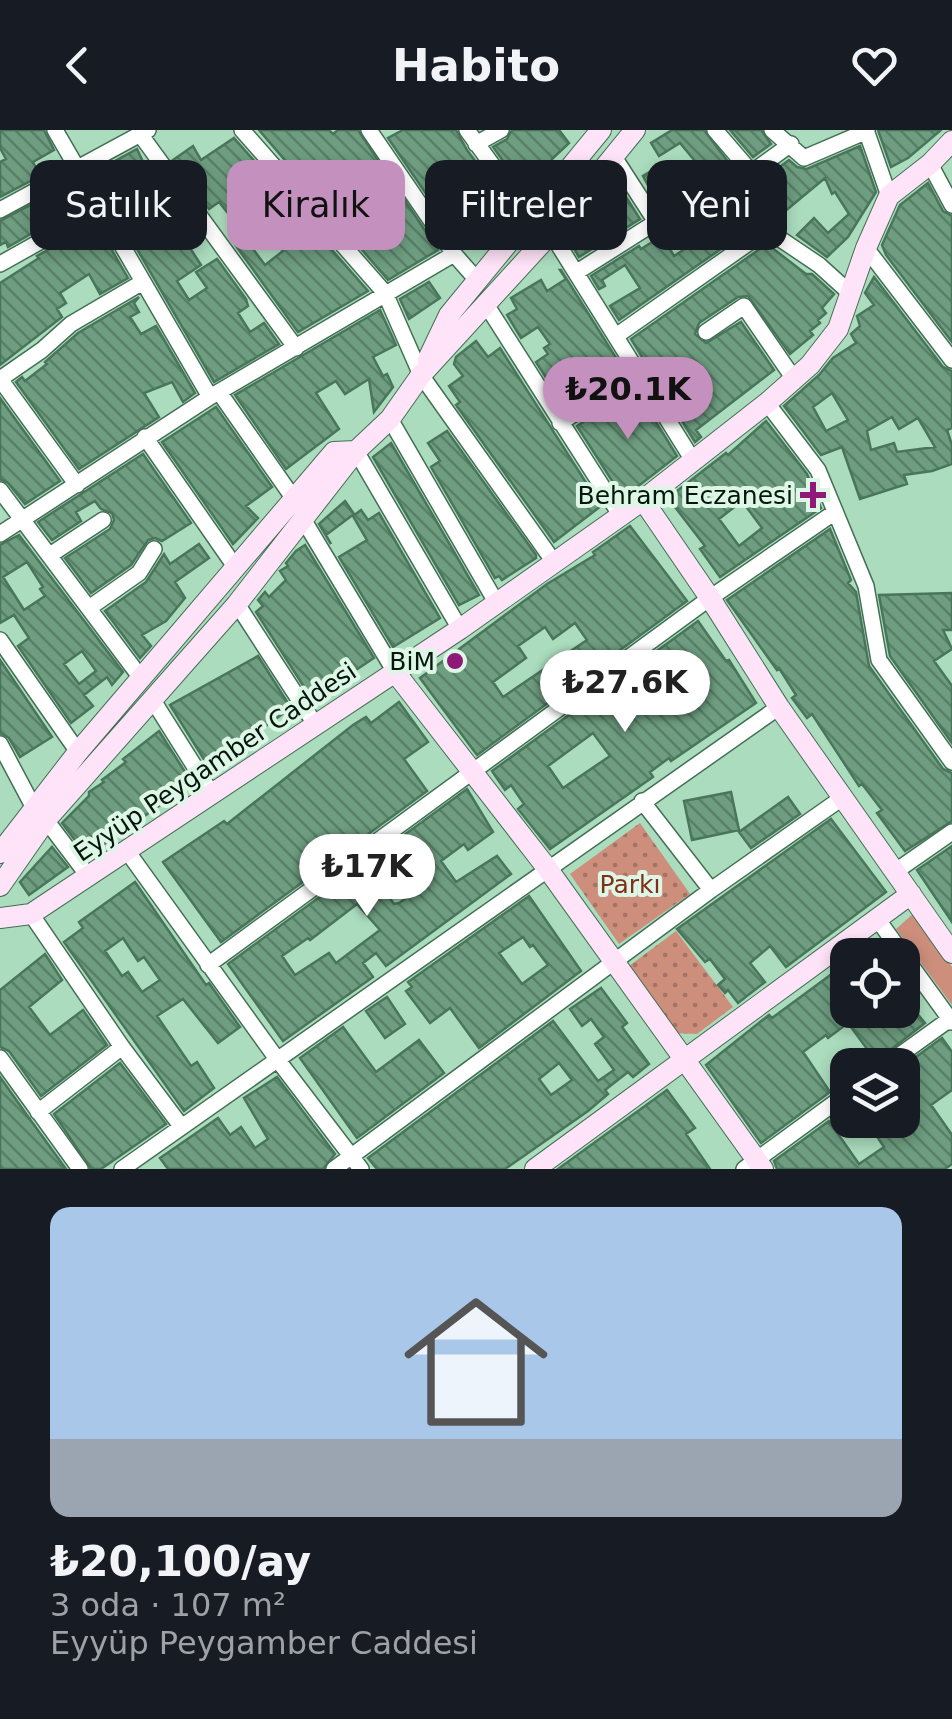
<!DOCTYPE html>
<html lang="tr">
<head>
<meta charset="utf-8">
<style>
	body { margin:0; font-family:"DejaVu Sans",sans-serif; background:#242831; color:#f1f3f6; height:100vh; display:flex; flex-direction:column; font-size:38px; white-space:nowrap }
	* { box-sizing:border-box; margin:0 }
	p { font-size:32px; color:#9ea1a6 }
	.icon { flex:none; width:55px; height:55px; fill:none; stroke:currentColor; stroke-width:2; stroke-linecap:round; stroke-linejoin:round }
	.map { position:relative; height:1039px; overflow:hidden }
	.side { display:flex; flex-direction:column; background:#171b24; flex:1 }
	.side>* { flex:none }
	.banner { position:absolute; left:30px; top:30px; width:892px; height:90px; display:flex; gap:20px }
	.buttons { position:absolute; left:830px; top:808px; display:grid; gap:20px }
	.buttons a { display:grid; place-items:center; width:90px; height:90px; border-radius:20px; background:#171b24; box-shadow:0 5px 15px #0003; font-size:50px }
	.price { position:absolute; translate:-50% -85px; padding:0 22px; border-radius:35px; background:#fff; color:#222; font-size:32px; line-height:65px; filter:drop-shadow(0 2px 5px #0008) }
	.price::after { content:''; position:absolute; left:50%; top:60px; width:30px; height:22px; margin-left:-15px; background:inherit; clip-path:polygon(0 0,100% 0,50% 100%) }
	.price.selected { background:#c491be; color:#111 }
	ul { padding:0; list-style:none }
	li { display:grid; align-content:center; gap:20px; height:530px; padding:0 50px }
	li+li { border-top:2px solid #363941 }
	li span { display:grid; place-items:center; height:310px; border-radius:20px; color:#555 }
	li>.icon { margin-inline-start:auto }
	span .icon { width:180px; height:180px; fill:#fffc; stroke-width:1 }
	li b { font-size:42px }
	.chip { padding:0 35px; border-radius:20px; background:#171b24; box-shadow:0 5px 15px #0003; font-size:35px; line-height:90px }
	.chip.selected { background:#c491be; color:#111 }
	header { display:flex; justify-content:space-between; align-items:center; height:130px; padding:0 50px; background:#171b24; font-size:45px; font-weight:700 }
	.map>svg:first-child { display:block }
	.green { fill:#cd8e7c }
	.park { fill:url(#park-dots) }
	.building { fill:url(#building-back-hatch); stroke:#49765b; stroke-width:2.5; fill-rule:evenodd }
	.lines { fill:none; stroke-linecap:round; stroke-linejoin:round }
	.street-casing { stroke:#437055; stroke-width:18 }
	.secondary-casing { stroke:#437055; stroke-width:22 }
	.street { stroke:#fff; stroke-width:15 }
	.secondary { stroke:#ffe3f8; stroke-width:20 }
	.poi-dot { fill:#8e1979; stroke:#def6e6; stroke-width:4 }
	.labels { text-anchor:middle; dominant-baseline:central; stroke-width:8; stroke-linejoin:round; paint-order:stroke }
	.poi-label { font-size:25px; fill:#05170c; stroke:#def6e6; text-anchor:end }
	.street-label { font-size:25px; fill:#05170c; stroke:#def6e6 }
	.park-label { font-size:25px; fill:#822f17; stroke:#def6e6 }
</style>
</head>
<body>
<header><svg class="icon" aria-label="back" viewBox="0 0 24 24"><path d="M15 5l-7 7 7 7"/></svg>Habito<svg class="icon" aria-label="heart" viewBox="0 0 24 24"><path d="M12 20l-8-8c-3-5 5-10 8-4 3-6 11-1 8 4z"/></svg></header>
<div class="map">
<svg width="952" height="1039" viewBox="0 0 952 1039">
	<defs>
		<pattern id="park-dots" width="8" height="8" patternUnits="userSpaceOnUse" patternTransform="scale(2.5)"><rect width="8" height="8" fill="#cd8e7c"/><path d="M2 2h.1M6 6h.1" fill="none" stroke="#a47364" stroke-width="1.8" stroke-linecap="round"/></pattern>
		<pattern id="building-back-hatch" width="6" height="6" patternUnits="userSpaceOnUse" patternTransform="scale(2.5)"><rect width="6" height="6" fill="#6e9d80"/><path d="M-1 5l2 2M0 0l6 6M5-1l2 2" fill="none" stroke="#587f67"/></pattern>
	</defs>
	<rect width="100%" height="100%" fill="#abdcbd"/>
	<path class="green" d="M 914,783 L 952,837 L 952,875 L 896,799 Z"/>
	<path class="park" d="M 640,693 L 690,764 L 619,814 L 570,744 Z
		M 676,801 L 733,877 L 697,904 L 672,903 L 625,839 Z"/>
	<path class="building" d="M 0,0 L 44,0 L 54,20 L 33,32 L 40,46 L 0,67 L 0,32 L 6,29 L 0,18 Z
		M 259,0 L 329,0 L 333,4 L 338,0 L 358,0 L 438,120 L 388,150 Z
		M 403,0 L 456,0 L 467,20 L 513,82 L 461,115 L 388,8 Z
		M 512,0 L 559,0 L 569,13 L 552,29 L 554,31 L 545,41 L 535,48 L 537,51 L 526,63 L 493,17 L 507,9 Z
		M 672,0 L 704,0 L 735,41 L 693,71 L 683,59 L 658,74 L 643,46 L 663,34 L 673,50 L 695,31 L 680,13 L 659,26 L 651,13 Z
		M 730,0 L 761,0 L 771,14 L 753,27 Z
		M 878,0 L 941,0 L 908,28 L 891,37 Z
		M 234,8 L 264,42 L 261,44 L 268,53 L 265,56 L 294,95 L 303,87 L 368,161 L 298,202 L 231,109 L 242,101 L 219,72 L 209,79 L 173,30 L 193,16 L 201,30 ZM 266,103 L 283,121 L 265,135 L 250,115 Z
		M 860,16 L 876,62 L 848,107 L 827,127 L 797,105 L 814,88 L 828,103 L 849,84 L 835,62 L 832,64 L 825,48 L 778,87 L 749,59 L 789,30 L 797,37 L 807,39 Z
		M 137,19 L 150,47 L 153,45 L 195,115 L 190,118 L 201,135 L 177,151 L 189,170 L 207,158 L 196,142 L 217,129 L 246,169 L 248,176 L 238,183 L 250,202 L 264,193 L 279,214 L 214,252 L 93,43 Z
		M 73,53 L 78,62 L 69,67 L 76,78 L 8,117 L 6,112 L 0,115 L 0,91 Z
		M 928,53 L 943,81 L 952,86 L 952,212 L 886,125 L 882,115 L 900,75 Z
		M 626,67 L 640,89 L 579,127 L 567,107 Z
		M 730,72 L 751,98 L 619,190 L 610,176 L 640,158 L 625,135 L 602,150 L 605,156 L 599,159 L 591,146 L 639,116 L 641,119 L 662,106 L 674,126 L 694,113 L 682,96 L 689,91 L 702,93 Z
		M 96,93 L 128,148 L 100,164 L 89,144 L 60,163 L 66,173 L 57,179 L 62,187 L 0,235 L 0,153 L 39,128 L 37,126 Z
		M 767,114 L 806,144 L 812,144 L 834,164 L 822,178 L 826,183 L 818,190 L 820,193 L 810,201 L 813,205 L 790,224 L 748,166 L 738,167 L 699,193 L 695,204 L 706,213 L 741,192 L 774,240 L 696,300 L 701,307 L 695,312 L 631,209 Z
		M 560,140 L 561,140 L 623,239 L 608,249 L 604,243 L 582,258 L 585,263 L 565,277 L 536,232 L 548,224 L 544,218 L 550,214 L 538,197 L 521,208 L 507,185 L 517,179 L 511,168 L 541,150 L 547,161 L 566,149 Z
		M 874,147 L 943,237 L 952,241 L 952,298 L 947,300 L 952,315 L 952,334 L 932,341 L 904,345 L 907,354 L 860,369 L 842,317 L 821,325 L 784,276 L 819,245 L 833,228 L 856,213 L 851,204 L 860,196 L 857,186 L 874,175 L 865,163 ZM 832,263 L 848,290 L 826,301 L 813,277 ZM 892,287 L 899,299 L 918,288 L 935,317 L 897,322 L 894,313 L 871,320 L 867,301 Z
		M 429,152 L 440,168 L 409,189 L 400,169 Z
		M 139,167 L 134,173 L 139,182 L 130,187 L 141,204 L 156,196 L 195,263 L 183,272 L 172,252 L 144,263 L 159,287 L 79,339 L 16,252 L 22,247 L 25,251 L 47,234 L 45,232 L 78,203 Z
		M 380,180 L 396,215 L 373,227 L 383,246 L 387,244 L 393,257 L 374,282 L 369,249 L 345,264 L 336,251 L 316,263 L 339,299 L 286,339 L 235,265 Z
		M 476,211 L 488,227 L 500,218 L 601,376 L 554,412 L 456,275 L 460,272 L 449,256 L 463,246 L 454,234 L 456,227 Z
		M 635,258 L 677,326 L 623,368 L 577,296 Z
		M 0,268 L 60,351 L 25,374 L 8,353 L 0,349 Z
		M 216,277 L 272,357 L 246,376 L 258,388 L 233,414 L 162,312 Z
		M 766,291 L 807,344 L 821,378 L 720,447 L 700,419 L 705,416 L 668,368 L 726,323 L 728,325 ZM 742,371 L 762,398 L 739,416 L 719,389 Z
		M 447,301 L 536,425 L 536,428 L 502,450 L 499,446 L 495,448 L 431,337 L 440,331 L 428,313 Z
		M 391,313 L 479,465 L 459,475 L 373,327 Z
		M 143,324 L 191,393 L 162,411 L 155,408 L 148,410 L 131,435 L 91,463 L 65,428 L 110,399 L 114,390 L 112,383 L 101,379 L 95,371 L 76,382 L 81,391 L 52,410 L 38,392 Z
		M 345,371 L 354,384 L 326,405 L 331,414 L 319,394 Z
		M 361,380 L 368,390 L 379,383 L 440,488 L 393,517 L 339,427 L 367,410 L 353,386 Z
		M 630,396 L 687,471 L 477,625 L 420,548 L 547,454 L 595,425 L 593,422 ZM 575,493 L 587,510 L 503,567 L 493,552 L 526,528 L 518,516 L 545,497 L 553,509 Z
		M 830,399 L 851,450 L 848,453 L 856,462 L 869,536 L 943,639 L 952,643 L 952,691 L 905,721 L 877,683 L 882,680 L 862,654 L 859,656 L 812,584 L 807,588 L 792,568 L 796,565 L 779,538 L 777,540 L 727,470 Z
		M 19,405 L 123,542 L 112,555 L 107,547 L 84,565 L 93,576 L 71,593 L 18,516 L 29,508 L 14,485 L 0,493 L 0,415 ZM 27,432 L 43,457 L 40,459 L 45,466 L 24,480 L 3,447 ZM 82,521 L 96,541 L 79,554 L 64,534 Z
		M 199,414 L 209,428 L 175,452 L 185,468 L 166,491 L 142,505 L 151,516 L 140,528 L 105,481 L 146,452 L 164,424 L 170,434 Z
		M 305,415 L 374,528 L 353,542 L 350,536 L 308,563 L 256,482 L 263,476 L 258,470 L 265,462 L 269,467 L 286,450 L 280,441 L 288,436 L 286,433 L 296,421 Z
		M 952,463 L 952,500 L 943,500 L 952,519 L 934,531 L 952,556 L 952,613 L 890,526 L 879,465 Z
		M 698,491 L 726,531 L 729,530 L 756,573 L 671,631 L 669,628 L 650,642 L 653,647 L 550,719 L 518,679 L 524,674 L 511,655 L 505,660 L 492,641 ZM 671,542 L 683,561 L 664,575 L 651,556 ZM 593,603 L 610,626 L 563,658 L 548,636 Z
		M 258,526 L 291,578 L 228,623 L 225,619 L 205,631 L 170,575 Z
		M 0,530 L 52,607 L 20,627 L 9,608 L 0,603 Z
		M 399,572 L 428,612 L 404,629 L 427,661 L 221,812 L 163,732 L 224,691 L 227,694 L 353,595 L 366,587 L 371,593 Z
		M 159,601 L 192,653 L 87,726 L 62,693 L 89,666 L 89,662 L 104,652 L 102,650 L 126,632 L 123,629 Z
		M 467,659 L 493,702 L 468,720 L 464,714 L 441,731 L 456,752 L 497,726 L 511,744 L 386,836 L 376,823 L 363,833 L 373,847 L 283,911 L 228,834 ZM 414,734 L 428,753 L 399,773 L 394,774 L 382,757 ZM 357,774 L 380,800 L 336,833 L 329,823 L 295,845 L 282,826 L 308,808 L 310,810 Z
		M 731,662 L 739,700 L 692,710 L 684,671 Z
		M 788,667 L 800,684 L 751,718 L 739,702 Z
		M 831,689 L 886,762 L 786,837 L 770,816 L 750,833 L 765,852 L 738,873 L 728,860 L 725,863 L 718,855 L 725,849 L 710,829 L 705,832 L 677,799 Z
		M 952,716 L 952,792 L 917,740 Z
		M 52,717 L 68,737 L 29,765 L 20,752 Z
		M 135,752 L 206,855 L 209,853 L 240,897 L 218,913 L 183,869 L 157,886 L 191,936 L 197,932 L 214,958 L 184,981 L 64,812 L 83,798 L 79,792 ZM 123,808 L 138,831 L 144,827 L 160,850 L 142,862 L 128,842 L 122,846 L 105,821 Z
		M 529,766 L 581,841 L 479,918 L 450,878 L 430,893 L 406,861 L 412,857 L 408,852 ZM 523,807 L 530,817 L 533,815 L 548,835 L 522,854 L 499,823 Z
		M 45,824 L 62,850 L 29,877 L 50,905 L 83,880 L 107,915 L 41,966 L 9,921 L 0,917 L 0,860 Z
		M 848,832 L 848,880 L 902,880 L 902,865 L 925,893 L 876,931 L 848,893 L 828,908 L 826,905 L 803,922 L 830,962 L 761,1013 L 706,935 L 769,885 L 772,888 Z
		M 601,858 L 627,893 L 622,897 L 649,934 L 633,947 L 628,942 L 605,960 L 608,964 L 588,981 L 505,1039 L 377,1039 L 368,1028 L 553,891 L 598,951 L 614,940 L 595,914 L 604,907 L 591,889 L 582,896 L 570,879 ZM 559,933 L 572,950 L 551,965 L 539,949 Z
		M 387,867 L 405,894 L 385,908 L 366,881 Z
		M 343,897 L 376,942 L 419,910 L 444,943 L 357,1008 L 300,928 Z
		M 942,908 L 952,922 L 952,960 L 931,975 L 952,1005 L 952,1034 L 945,1039 L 777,1039 L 774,1031 L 829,991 L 859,1034 L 884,1017 L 866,990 L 902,990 L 902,954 L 910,949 L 902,937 Z
		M 120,933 L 166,994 L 101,1039 L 91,1039 L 54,984 Z
		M 0,947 L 29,988 L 66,1039 L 0,1039 Z
		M 277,947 L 335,1024 L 323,1039 L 168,1039 L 160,1028 L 218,988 L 230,1005 L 241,997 L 255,1018 L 268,1009 L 244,968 Z
		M 667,960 L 695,998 L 686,1004 L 710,1039 L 558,1039 Z"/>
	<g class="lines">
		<g class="street-casing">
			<path id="street" d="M 55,0 L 210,267
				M 242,0 L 385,163 L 421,245 L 554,432
				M 369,0 L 454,124
				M 467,0 L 530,87
				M 715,0 L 752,43
				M 772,0 L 804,28 L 867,1
				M 866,0 L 889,66
				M 140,4 L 296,218
				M 476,14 L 501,0
				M 930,34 L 952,75
				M 733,57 L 767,100 L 819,135 L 850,163
				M 0,80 L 148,0
				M 696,83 L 791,14
				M 551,103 L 694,332
				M 866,118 L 952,230
				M 0,134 L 98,79
				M 577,142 L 656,92 L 614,27
				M 487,176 L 621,386
				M 706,202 L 744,176 L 794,249
				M 616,206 L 767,100
				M 219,262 L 294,369
				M 767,273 L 818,340 L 866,456 L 879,530 L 952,632
				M 390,289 L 496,472
				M 560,293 L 638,243
				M 145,307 L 236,438
				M 356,321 L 460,499
				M 77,355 L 0,249 L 42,220 L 71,194 L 141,153
				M 0,360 L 141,548
				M 303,389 L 395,542
				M 0,404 L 210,267 L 454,124 L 477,150
				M 50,425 L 103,390
				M 237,474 L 315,594
				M 89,478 L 139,443 L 154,419
				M 0,510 L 78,622
				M 154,572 L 212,664
				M 0,614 L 35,680
				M 642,671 L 711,760
				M 46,690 L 89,747
				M 127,721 L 277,929 L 361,1039
				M 896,741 L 952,702
				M 31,784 L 122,917 L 181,996
				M 878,790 L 952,892
				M 208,835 L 710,468 L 835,382
				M 0,928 L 80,1039
				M 886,935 L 950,889
				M 38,982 L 122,917
				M 122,1039 L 779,577
				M 334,1039 L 711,760 L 842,668
				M 744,1039 L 848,963"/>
		</g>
		<g class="secondary-casing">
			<path id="secondary" d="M 428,229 L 449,185 L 601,0
				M 643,370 L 710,468 L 779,577 L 952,823
				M 395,542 L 547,738 L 763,1039
				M 0,723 L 78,622 L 334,322 L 356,321
				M 0,756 L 46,690 L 237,474 L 356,321 L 390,289 L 421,245 L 551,103 L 635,0
				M 0,788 L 31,784 L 460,499 L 643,370 L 767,273 L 810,235 L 838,199 L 866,118 L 889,66 L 930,34 L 952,11
				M 535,1039 L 911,764"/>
		</g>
		<use href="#street" class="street"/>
		<use href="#secondary" class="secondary"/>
	</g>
	<g class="poi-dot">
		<path d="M808 350h10v10h10v10h-10v10h-10v-10h-10v-10h10z"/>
		<circle cx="455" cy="531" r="10"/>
	</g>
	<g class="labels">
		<g class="poi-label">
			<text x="793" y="365">Behram Eczanesi</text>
			<text x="435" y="531">BiM</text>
		</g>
		<g class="street-label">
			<text transform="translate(215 632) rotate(-34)">Eyyüp Peygamber Caddesi</text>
		</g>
		<g class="park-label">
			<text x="630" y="754">Parkı</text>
		</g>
	</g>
</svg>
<div class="buttons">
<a><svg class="icon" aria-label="locate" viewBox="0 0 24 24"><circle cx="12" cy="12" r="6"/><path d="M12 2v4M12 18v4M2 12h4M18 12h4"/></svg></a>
<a><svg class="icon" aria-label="layers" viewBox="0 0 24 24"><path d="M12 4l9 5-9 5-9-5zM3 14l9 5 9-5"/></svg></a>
</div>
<b class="price selected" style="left:628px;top:312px">₺20.1K</b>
<b class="price" style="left:625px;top:605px">₺27.6K</b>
<b class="price" style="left:367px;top:789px">₺17K</b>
<div class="banner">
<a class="chip">Satılık</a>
<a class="chip selected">Kiralık</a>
<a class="chip">Filtreler</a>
<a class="chip">Yeni</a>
</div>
</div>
<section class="side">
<ul>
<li><span style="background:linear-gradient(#a9c7e8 75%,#9aa5b1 0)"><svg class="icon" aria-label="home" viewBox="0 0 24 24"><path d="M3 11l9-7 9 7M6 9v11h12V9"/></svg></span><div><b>₺20,100/ay</b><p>3 oda · 107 m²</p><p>Eyyüp Peygamber Caddesi</p></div></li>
</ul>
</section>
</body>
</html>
